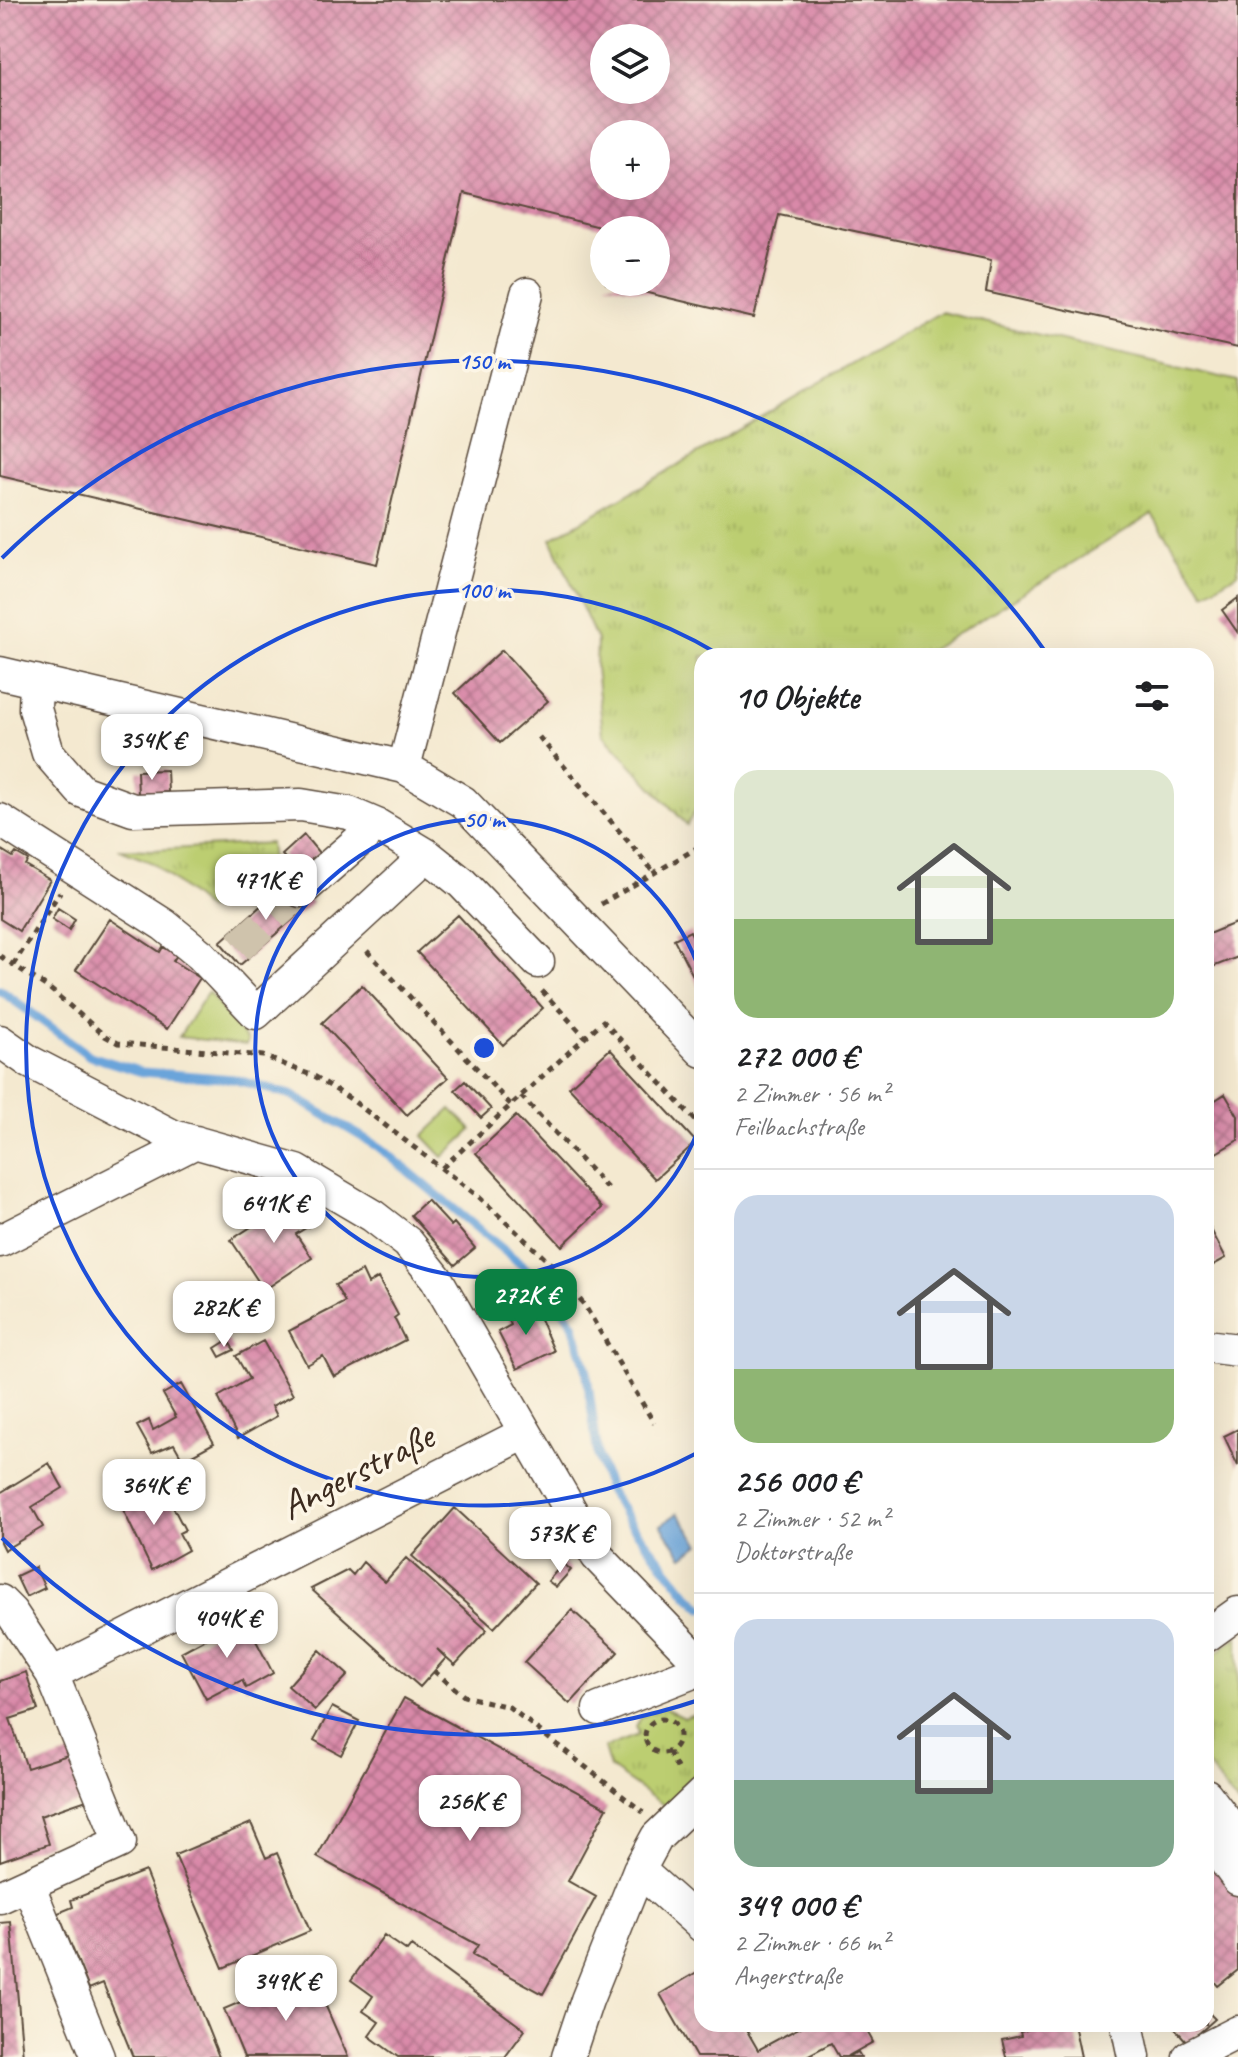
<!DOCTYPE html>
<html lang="de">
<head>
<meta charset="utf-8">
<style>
	body { margin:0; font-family:Caveat,sans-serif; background:#f6f6f6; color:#202124; height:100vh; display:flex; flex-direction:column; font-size:30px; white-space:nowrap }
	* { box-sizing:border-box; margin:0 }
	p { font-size:26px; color:#757577 }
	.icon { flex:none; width:44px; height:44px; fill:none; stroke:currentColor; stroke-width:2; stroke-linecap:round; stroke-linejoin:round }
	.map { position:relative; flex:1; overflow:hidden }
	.panel { position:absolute; left:694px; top:648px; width:520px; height:1384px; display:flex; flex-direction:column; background:#fff; border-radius:24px; box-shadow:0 8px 32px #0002 }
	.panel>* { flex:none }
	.buttons { position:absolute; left:590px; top:24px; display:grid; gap:16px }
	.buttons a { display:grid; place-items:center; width:80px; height:80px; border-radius:50%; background:#fff; box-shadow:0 8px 32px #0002; font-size:40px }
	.price { position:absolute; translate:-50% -68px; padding:0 18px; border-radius:16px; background:#fff; color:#222; font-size:26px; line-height:52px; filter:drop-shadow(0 2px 4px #0008) }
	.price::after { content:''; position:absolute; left:50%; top:48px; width:24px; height:18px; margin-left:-12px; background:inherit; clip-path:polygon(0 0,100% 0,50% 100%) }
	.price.current { background:#0b8043; color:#fff }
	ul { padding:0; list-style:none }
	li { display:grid; align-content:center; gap:16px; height:424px; padding:0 40px }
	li+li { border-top:2px solid #e0e0e0 }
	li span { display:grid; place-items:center; height:248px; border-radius:24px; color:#555 }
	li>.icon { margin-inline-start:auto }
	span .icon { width:144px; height:144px; fill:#fffc; stroke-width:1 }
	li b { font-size:34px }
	h2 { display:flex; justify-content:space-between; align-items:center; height:96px; padding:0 40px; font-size:34px }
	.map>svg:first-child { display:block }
	.grass { fill:url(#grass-tufts); stroke:#7c7c48; stroke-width:2 }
	.green { fill:#bcce71; stroke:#7c7c48; stroke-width:2 }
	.water { fill:#6ba4da; stroke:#53677c; stroke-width:2 }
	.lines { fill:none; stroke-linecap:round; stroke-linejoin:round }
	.stream { stroke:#6ba4da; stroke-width:9 }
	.building { fill:url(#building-cross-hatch); fill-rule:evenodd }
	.minor-tunnel { stroke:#cfc3ac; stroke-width:32; stroke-dasharray:32 16; stroke-linecap:butt }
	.minor-casing { stroke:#574739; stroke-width:35 }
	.path { stroke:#574739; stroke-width:5; stroke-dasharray:6 6; stroke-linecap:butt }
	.minor { stroke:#fff; stroke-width:32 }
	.ring { fill:none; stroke:#1d4ed8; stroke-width:4 }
	.labels { text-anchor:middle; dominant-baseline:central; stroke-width:7; stroke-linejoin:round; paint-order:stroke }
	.street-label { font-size:40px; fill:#3b2a1e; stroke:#fcf5e5 }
	.centre { fill:#1d4ed8; stroke:#fcf5e5; stroke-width:4 }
	.ring-label { font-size:24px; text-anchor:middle; font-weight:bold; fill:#1d4ed8; stroke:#fcf5e5; stroke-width:7; stroke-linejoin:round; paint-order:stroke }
</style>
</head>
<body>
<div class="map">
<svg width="1238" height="2057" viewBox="0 0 1238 2057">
	<defs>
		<pattern id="grass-tufts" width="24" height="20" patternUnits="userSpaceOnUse" patternTransform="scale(2)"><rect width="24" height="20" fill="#bcce71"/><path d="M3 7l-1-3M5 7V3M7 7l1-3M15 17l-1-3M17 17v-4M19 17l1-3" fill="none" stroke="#a2b161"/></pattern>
		<pattern id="building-cross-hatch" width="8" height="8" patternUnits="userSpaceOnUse" patternTransform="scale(2)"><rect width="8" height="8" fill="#d989a9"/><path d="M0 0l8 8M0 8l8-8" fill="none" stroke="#b17089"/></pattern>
	</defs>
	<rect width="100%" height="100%" fill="#fcf5e5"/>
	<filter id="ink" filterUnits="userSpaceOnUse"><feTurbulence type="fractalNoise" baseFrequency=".0125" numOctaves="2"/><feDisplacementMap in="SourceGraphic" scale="16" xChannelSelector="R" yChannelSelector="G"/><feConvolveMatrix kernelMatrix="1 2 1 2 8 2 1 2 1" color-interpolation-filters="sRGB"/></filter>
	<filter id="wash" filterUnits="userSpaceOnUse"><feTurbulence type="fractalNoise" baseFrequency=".006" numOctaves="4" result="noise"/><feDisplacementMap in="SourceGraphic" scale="32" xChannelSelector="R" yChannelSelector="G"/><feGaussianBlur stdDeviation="1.8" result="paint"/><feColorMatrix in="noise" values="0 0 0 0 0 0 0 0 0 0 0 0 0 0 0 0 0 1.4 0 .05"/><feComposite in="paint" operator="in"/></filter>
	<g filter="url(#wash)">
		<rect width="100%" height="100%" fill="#f4e9d0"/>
		<path class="grass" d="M 941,312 L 1238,381 L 1238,573 L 1205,593 L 1152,514 L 921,656 L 702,656 L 702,798 L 687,825 L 603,734 L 596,668 L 597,640 L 551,539 Z
			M 270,843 L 272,862 L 219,909 L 207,909 L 153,863 L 118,849 L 153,850 Z
			M 1238,1636 L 1238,1805 L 1206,1763 L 1206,1661 Z
			M 663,1707 L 684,1718 L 702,1711 L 702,1778 L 668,1808 L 610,1768 L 604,1748 L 638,1735 L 636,1726 L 641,1717 Z"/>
		<path class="green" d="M 208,992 L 248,1041 L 246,1045 L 179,1037 Z
			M 451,1109 L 472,1130 L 443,1157 L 423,1136 Z"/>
		<path class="water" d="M 678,1513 L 700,1544 L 683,1556 L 661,1525 Z"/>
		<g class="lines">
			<path class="stream" d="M 0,990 L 90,1056 L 142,1072 L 234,1079 L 291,1095 L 379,1147 L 523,1266 L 555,1298 L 573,1324 L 586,1368 L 598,1456 L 609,1490 L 631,1524 L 688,1595 L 702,1608"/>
		</g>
		<g id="blocks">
			<path class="building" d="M 0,0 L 1238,0 L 1238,348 L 986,292 L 991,260 L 779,215 L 754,318 L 605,283 L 656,282 L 656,230 L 612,230 L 464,193 L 377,564 L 0,476 ZM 604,38 L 656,38 L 656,90 L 604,90 ZM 604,134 L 656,134 L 656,186 L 604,186 Z
				M 1238,598 L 1238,633 L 1222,610 Z
				M 502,650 L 548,701 L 500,743 L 455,693 Z
				M 167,770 L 168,792 L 138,794 L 137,771 Z
				M 304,835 L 319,853 L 297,872 L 282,855 Z
				M 0,849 L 13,857 L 16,853 L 28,860 L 25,865 L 50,880 L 19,931 L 0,919 Z
				M 291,879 L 312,903 L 240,965 L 220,942 Z
				M 58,908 L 75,919 L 69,930 L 52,919 Z
				M 458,915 L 543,1008 L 503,1045 L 417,952 Z
				M 110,919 L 160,952 L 163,947 L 177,955 L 173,961 L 200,978 L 167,1029 L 76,970 Z
				M 1238,922 L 1238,957 L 1210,968 L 1206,957 L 1206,935 Z
				M 690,931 L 702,955 L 702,993 L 674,939 Z
				M 362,985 L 448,1078 L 407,1115 L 322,1023 Z
				M 610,1049 L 696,1142 L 655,1179 L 569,1087 Z
				M 465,1081 L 491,1109 L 481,1118 L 455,1090 Z
				M 1225,1094 L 1238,1116 L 1238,1140 L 1206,1159 L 1206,1106 Z
				M 516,1116 L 602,1208 L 562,1246 L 476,1153 Z
				M 292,1200 L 309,1226 L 296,1234 L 312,1258 L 264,1290 L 231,1240 Z
				M 427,1200 L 451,1226 L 454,1223 L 475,1248 L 455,1265 L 411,1215 Z
				M 1206,1220 L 1226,1258 L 1206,1269 Z
				M 362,1271 L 368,1284 L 378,1278 L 398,1315 L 394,1318 L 405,1340 L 334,1377 L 323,1356 L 307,1365 L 289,1331 L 345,1302 L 335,1285 Z
				M 533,1303 L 554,1351 L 517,1369 L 498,1332 L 511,1325 L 507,1316 Z
				M 228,1340 L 234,1350 L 220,1357 L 215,1348 Z
				M 263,1341 L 293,1395 L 272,1406 L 277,1416 L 238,1438 L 218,1397 L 249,1379 L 236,1356 Z
				M 181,1384 L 214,1443 L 183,1460 L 174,1444 L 152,1453 L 137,1426 L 149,1420 L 153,1430 L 176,1417 L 163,1394 Z
				M 1238,1429 L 1238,1466 L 1224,1436 Z
				M 49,1463 L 63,1488 L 32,1507 L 43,1527 L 4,1550 L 0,1542 L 0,1493 Z
				M 145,1486 L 157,1508 L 170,1501 L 185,1530 L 179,1533 L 188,1550 L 152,1570 L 118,1499 Z
				M 455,1508 L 536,1583 L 494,1628 L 412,1556 Z
				M 406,1558 L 487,1630 L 455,1665 L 437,1649 L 446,1658 L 420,1687 L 311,1589 L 348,1570 L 353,1575 L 363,1562 L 385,1582 Z
				M 563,1563 L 571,1570 L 556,1587 L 548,1581 Z
				M 35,1567 L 45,1588 L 26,1597 L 16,1576 Z
				M 572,1610 L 618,1652 L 570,1704 L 524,1662 Z
				M 244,1618 L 273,1673 L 246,1688 L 242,1680 L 206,1699 L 181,1652 Z
				M 320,1650 L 348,1675 L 315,1710 L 288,1686 Z
				M 26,1672 L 38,1710 L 10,1719 L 27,1768 L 71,1754 L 87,1800 L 40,1816 L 49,1844 L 0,1861 L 0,1681 Z
				M 404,1698 L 607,1808 L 568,1881 L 596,1897 L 543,1994 L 472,1955 L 478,1945 L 317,1857 Z
				M 332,1707 L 359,1721 L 341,1755 L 314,1740 Z
				M 251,1823 L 266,1858 L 277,1853 L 310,1931 L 223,1968 L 175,1855 Z
				M 1206,1855 L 1238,1894 L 1238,1970 L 1218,1986 L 1206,1971 Z
				M 145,1871 L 219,2057 L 133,2057 L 103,1983 L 89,1989 L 58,1913 L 73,1907 L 71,1900 Z
				M 11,1922 L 23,2057 L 0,2057 L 0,1923 Z
				M 384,1935 L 407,1951 L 411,1946 L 525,2030 L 505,2057 L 398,2057 L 369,2036 L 379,2022 L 363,2011 L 373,1996 L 351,1980 Z
				M 702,1969 L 702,2024 L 743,2024 L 758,2050 L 806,2024 L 863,2024 L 873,2042 L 848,2056 L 858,2052 L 861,2057 L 839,2057 L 831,2043 L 805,2057 L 696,2057 L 660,1994 Z
				M 311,1972 L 348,2057 L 244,2057 L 224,2009 Z
				M 1206,2010 L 1215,2019 L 1188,2043 L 1171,2024 L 1206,2024 Z
				M 1030,2024 L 1074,2024 L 1081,2057 L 1006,2057 L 1002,2040 L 1021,2036 L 1020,2032 L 1031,2029 Z"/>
		</g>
	</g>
	<g filter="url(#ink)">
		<use href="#blocks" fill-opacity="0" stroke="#574739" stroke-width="2"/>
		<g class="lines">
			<path class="minor-tunnel" d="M 238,947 L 301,891"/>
			<g class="minor-casing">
				<path id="minor" d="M 0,673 L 404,767 L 463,802 L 702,1051
					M 404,767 L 527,294
					M 0,820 L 164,925 L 201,955 L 256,1013 L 427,855 L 377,825 L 349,813 L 301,805 L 133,810 L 81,791 L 48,753 L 35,709 L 36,681
					M 427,855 L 462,883 L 538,962
					M 301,891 L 377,825
					M 0,1041 L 30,1062 L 173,1136 L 297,1171 L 373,1216 L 408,1243 L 436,1278 L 597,1556 L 702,1665
					M 0,1241 L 196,1142
					M 1206,1346 L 1238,1350
					M 0,1601 L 11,1612 L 52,1674
					M 1206,1636 L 1238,1613
					M 599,1709 L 693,1672 L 700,1663
					M 1206,1795 L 1238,1837
					M 1206,1835 L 1238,1879
					M 639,1870 L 702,1926
					M 29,1886 L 98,2057
					M 0,1897 L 120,1842 L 52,1674 L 525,1433
					M 1127,2024 L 1134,2057
					M 568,2057 L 587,2000 L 639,1870 L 657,1837 L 702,1794
					M 1189,2057 L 1238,2032"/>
			</g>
			<path class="path" d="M 539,737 L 655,873
				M 601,904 L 702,845
				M 367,951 L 511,1105
				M 0,956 L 50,989 L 105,1036 L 118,1043 L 263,1056 L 316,1077 L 352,1100 L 479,1197 L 552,1265 L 585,1306 L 654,1423
				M 13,965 L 60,892
				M 542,991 L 585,1037
				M 521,1096 L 607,1188
				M 442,1168 L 603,1021 L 697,1122
				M 434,1671 L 464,1696 L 509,1707 L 643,1812
				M645 1736a17 17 0 1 1 34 0a17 17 0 1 1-34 0Z
				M 669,1752 L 679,1772"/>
			<use href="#minor" class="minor"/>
		</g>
	</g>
	<g class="ring">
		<path d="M702 1119A229 229 0 1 1 702 977"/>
		<path d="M699 1452A458 458 0 1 1 720 655"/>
		<path d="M702 1699A687 687 0 0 1 2 1538M2 558A687 687 0 0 1 1047 654"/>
	</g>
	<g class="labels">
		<g class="street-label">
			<text transform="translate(357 1471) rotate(-27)">Angerstraße</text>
		</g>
	</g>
	<circle cx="484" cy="1048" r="12" class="centre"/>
	<g class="ring-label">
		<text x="484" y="369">150 m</text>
		<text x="484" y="598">100 m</text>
		<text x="484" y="827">50 m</text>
	</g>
</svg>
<div class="buttons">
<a><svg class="icon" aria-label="layers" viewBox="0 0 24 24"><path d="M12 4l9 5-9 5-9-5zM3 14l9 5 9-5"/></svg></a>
<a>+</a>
<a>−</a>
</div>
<b class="price" style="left:152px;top:782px">354K €</b>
<b class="price" style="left:266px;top:922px">471K €</b>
<b class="price" style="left:274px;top:1245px">641K €</b>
<b class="price current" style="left:526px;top:1337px">272K €</b>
<b class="price" style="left:224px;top:1349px">282K €</b>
<b class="price" style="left:154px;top:1527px">364K €</b>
<b class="price" style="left:560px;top:1575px">573K €</b>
<b class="price" style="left:227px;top:1660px">404K €</b>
<b class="price" style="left:470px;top:1843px">256K €</b>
<b class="price" style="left:286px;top:2023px">349K €</b>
<section class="panel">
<h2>10 Objekte<svg class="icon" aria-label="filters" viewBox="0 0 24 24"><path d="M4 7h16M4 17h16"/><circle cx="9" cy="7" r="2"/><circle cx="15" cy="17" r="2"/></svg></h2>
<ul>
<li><span style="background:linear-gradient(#dfe7d0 60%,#8fb573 0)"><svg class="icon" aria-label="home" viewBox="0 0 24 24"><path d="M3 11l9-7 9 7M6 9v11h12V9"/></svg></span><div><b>272 000 €</b><p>2 Zimmer · 56 m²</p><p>Feilbachstraße</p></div></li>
<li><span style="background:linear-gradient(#c9d6e8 70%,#8fb573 0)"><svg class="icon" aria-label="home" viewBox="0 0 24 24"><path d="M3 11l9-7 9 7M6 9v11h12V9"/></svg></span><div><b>256 000 €</b><p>2 Zimmer · 52 m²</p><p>Doktorstraße</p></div></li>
<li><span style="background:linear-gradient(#c9d6e8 65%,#7fa58c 0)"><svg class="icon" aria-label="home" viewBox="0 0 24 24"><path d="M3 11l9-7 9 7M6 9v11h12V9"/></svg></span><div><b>349 000 €</b><p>2 Zimmer · 66 m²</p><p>Angerstraße</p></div></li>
</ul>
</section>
</div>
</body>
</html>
